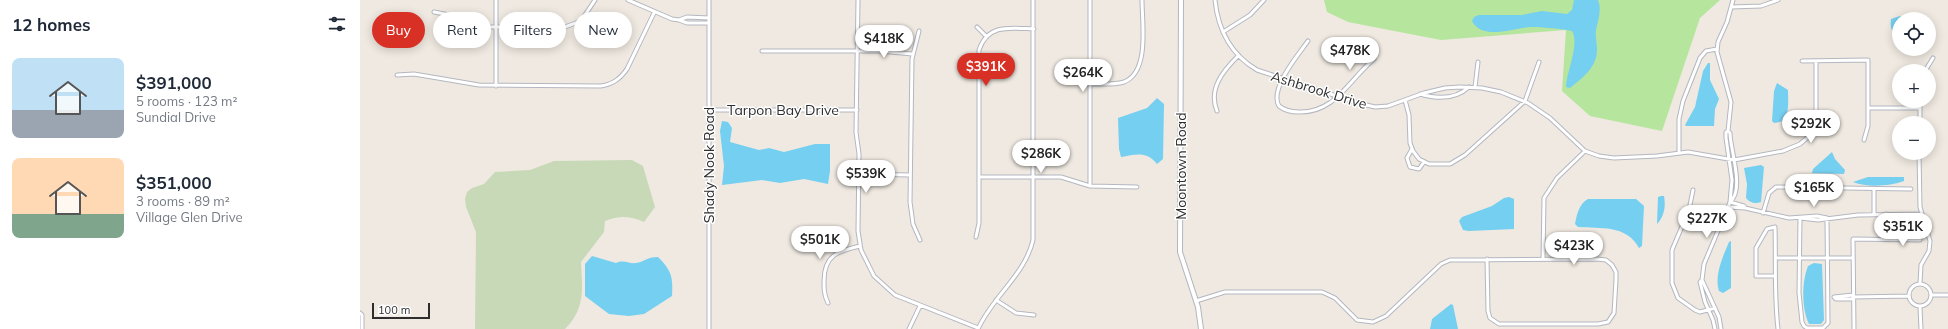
<!DOCTYPE html>
<html lang="en">
<head>
<meta charset="utf-8">
<style>
	body { margin:0; font-family:Mulish,sans-serif; background:#f6f6f7; color:#1f2937; height:100vh; display:flex; flex-direction:column; font-size:15px; white-space:nowrap }
	* { box-sizing:border-box; margin:0 }
	p { font-size:13px; color:#747a83 }
	.icon { flex:none; width:22px; height:22px; fill:none; stroke:currentColor; stroke-width:2; stroke-linecap:round; stroke-linejoin:round }
	.map { position:relative; flex:1; overflow:hidden }
	.sheet { display:flex; flex-direction:column; background:#fff; width:360px }
	.sheet>* { flex:none }
	.top-card { position:absolute; left:12px; top:12px; width:380px; height:36px; display:flex; gap:8px }
	.controls { position:absolute; left:1532px; top:12px; display:grid; gap:8px }
	.controls a { display:grid; place-items:center; width:44px; height:44px; border-radius:50%; background:#fff; box-shadow:0 2px 10px #0003; font-size:20px }
	.scale { position:absolute; left:12px; bottom:10px; width:58px; box-sizing:border-box; padding-left:4px; border:2px solid #2e2e2e; border-top:0; font-size:11px; line-height:14px; white-space:nowrap; color:#2e2e2e; -webkit-text-stroke:3px #fff; paint-order:stroke }
	.price { position:absolute; translate:-50% -34px; padding:0 9px; border-radius:14px; background:#fff; color:#222; font-size:13px; line-height:26px; filter:drop-shadow(0 1px 2px #0008) }
	.price::after { content:''; position:absolute; left:50%; top:24px; width:12px; height:9px; margin-left:-6px; background:inherit; clip-path:polygon(0 0,100% 0,50% 100%) }
	.price.on { background:#d93025; color:#fff }
	ul { padding:0; list-style:none }
	li { display:flex; align-items:center; gap:12px; height:100px; padding:0 12px }
	li span { display:grid; place-items:center; flex:none; width:112px; height:80px; border-radius:8px; color:#555 }
	li>.icon { margin-inline-start:auto }
	span .icon { width:48px; height:48px; fill:#fffc; stroke-width:1 }
	li b { font-size:17px }
	h2 { display:flex; justify-content:space-between; align-items:center; height:48px; padding:0 12px; font-size:17px }
	.pill { padding:0 14px; border-radius:18px; background:#fff; box-shadow:0 2px 10px #0003; font-size:14px; line-height:36px }
	.pill.on { background:#d93025; color:#fff }
	main { display:flex; flex:1; min-height:0 }
	.map>svg:first-child { display:block }
	.green { fill:#b6e59e }
	.cemetery { fill:#c8d9b8 }
	.water { fill:#75cff0 }
	.lines { fill:none; stroke-linecap:round; stroke-linejoin:round }
	.minor-casing { stroke:#b4b7c1; stroke-width:5 }
	.tertiary-casing { stroke:#b4b7c1; stroke-width:6 }
	.minor { stroke:#fff; stroke-width:3 }
	.tertiary { stroke:#fff; stroke-width:4 }
	.labels { text-anchor:middle; dominant-baseline:central; stroke-width:3; stroke-linejoin:round; paint-order:stroke }
	.street-label { font-size:14px; fill:#2e2e2e; stroke:#fff }
</style>
</head>
<body>
<main>
<section class="sheet">
<h2>12 homes<svg class="icon" aria-label="filters" viewBox="0 0 24 24"><path d="M4 7h16M4 17h16"/><circle cx="9" cy="7" r="2"/><circle cx="15" cy="17" r="2"/></svg></h2>
<ul>
<li><span style="background:linear-gradient(#bfe0f5 65%,#9aa5b1 0)"><svg class="icon" aria-label="home" viewBox="0 0 24 24"><path d="M3 11l9-7 9 7M6 9v11h12V9"/></svg></span><div><b>$391,000</b><p>5 rooms · 123 m²</p><p>Sundial Drive</p></div></li>
<li><span style="background:linear-gradient(#ffd9b3 70%,#7fa58c 0)"><svg class="icon" aria-label="home" viewBox="0 0 24 24"><path d="M3 11l9-7 9 7M6 9v11h12V9"/></svg></span><div><b>$351,000</b><p>3 rooms · 89 m²</p><p>Village Glen Drive</p></div></li>
</ul>
</section>
<div class="map">
<svg width="1588" height="329" viewBox="0 0 1588 329">
	<rect width="100%" height="100%" fill="#efe9e1"/>
	<path class="green" d="M 964,0 L 1360,0 L 1340,18 L 1302,131 L 1230,116 L 1202,91 L 1206,30 L 1081,40 L 988,22 L 967,12 Z"/>
	<path class="cemetery" d="M 272,160 L 283,166 L 295,207 L 284,222 C 270,216 260,215 245,221 L 244,232 L 221,262 C 222,289 226,308 205,329 L 115,329 L 116,232 L 106,207 L 105,199 L 107,192 L 112,188 L 124,184 L 135,172 L 170,170 L 194,161 Z"/>
	<path class="water" d="M 1214,0 L 1238,0 C 1242,9 1238,21 1236,30 C 1235,37 1237,42 1237,49 C 1237,68 1223,77 1210,88 L 1206,87 C 1206,73 1220,44 1212,31 C 1205,29 1179,27 1171,27 C 1154,28 1122,41 1112,21 L 1114,17 L 1119,15 L 1162,15 L 1182,11 L 1207,14 L 1212,10 Z
		M 1540,16 L 1567,16 L 1568,19 L 1539,19 L 1539,36 C 1531,32 1530,28 1531,19 Z
		M 1348,63 L 1350,63 L 1350,80 L 1359,99 L 1355,109 L 1354,126 L 1326,126 L 1325,125 L 1335,107 L 1343,71 Z
		M 1417,83 L 1428,90 C 1428,102 1431,123 1414,123 L 1412,121 L 1414,91 Z
		M 797,98 L 804,104 L 803,159 L 797,164 C 787,151 776,154 761,157 L 759,149 L 758,118 L 787,108 Z
		M 362,121 L 368,122 L 372,128 L 370,142 L 399,150 L 409,148 L 424,152 L 455,144 L 470,144 L 470,171 L 468,184 L 444,179 L 420,183 L 402,180 L 362,185 L 364,166 L 360,131 Z
		M 1472,152 L 1475,159 L 1485,170 L 1484,174 L 1452,173 L 1453,169 Z
		M 1401,165 L 1404,167 L 1401,202 C 1395,204 1390,203 1386,198 L 1387,184 L 1384,168 Z
		M 1508,177 L 1544,177 L 1544,181 C 1530,186 1508,188 1493,182 Z
		M 1301,196 L 1304,196 C 1306,206 1304,217 1297,224 L 1298,197 Z
		M 1149,197 L 1154,199 L 1154,229 L 1109,231 L 1103,230 L 1099,221 L 1102,217 L 1132,206 L 1144,198 Z
		M 1228,199 L 1276,199 L 1284,206 L 1282,246 L 1279,248 C 1266,224 1240,229 1218,227 L 1215,224 C 1217,214 1219,204 1228,199 Z
		M 1371,241 L 1371,288 L 1363,293 L 1359,291 C 1354,276 1363,256 1369,242 Z
		M 232,256 L 256,263 C 264,259 268,264 276,263 C 284,262 286,257 298,257 C 312,271 313,277 312,296 L 284,314 L 269,316 L 249,314 L 225,296 L 225,264 Z
		M 1454,263 L 1462,264 L 1464,320 L 1461,324 L 1449,324 C 1441,307 1442,282 1448,266 Z
		M 1091,304 L 1093,305 L 1098,329 L 1070,329 L 1072,319 Z"/>
	<g class="lines">
		<g class="minor-casing">
			<path id="minor" d="M 268,0 L 312,19 L 319,20 L 327,17 L 349,18
				M 498,0 L 496,132 L 499,154 L 498,231 L 501,250 L 514,276 L 535,295 L 618,328
				M 855,0 C 858,30 870,54 897,70 L 998,103 L 1015,107 L 1028,106 L 1064,93 L 1085,88 L 1100,87 L 1122,88 L 1141,92 L 1168,103 L 1190,118 L 1225,151 L 1239,156 L 1254,158 L 1297,156 L 1328,152 L 1374,160 L 1423,151 L 1440,144 L 1447,138 L 1453,129 L 1456,119 L 1456,61
				M 1371,7 L 1401,6 L 1418,0
				M 74,12 L 95,16 L 125,27 L 205,27 L 221,21 L 235,0
				M 319,20 L 327,23 L 349,23
				M 617,27 L 626,36
				M 559,31 L 552,59 L 550,202 L 553,224 L 560,240
				M 863,32 L 890,15 L 904,0
				M 948,41 C 938,55 909,89 919,106 C 925,111 932,112 939,112 C 975,113 989,80 1014,59
				M 402,51 L 520,51 L 552,54
				M 1442,61 L 1508,60 L 1508,126 L 1504,140
				M 1565,71 L 1573,58
				M 37,75 L 54,74 L 119,85 L 241,86 C 253,84 260,79 267,69 L 294,13
				M 731,84 C 741,84 754,85 764,82 C 790,72 782,23 782,0
				M 136,86 L 136,0
				M 1115,87 L 1118,62
				M 1060,94 C 1077,99 1095,100 1109,87
				M 1045,100 L 1049,115 L 1050,143 L 1053,151 L 1059,159 L 1069,164 L 1090,164 L 1105,155 L 1165,101 L 1179,62
				M 1508,108 L 1560,108
				M 350,110 L 497,110
				M 857,111 C 848,89 863,71 878,56
				M 1560,123 L 1560,101
				M 1368,131 L 1370,133 C 1370,149 1385,190 1370,202 L 1372,180 L 1366,138 L 1366,132 L 1368,131 L 1371,102 L 1357,52 L 1358,42 L 1367,22 L 1373,0
				M 1052,149 L 1047,158 L 1050,167 L 1059,169 L 1064,162
				M 1319,152 L 1319,119 L 1323,101 L 1340,58 L 1346,51 L 1357,49
				M 1559,153 L 1560,207 L 1570,241 L 1569,251 L 1561,265 L 1560,284
				M 499,174 L 550,175
				M 619,177 L 701,177 L 730,186 L 777,187
				M 730,186 L 730,0
				M 1333,190 L 1329,210 L 1312,250 L 1312,283 L 1318,298 L 1335,310 L 1340,312 L 1355,308
				M 1385,208 L 1429,218 L 1457,216 L 1467,218
				M 1403,213 L 1409,193 L 1416,187 L 1551,189
				M 1514,214 L 1514,190
				M 1526,214 L 1526,239
				M 1440,218 L 1439,293 L 1442,322 L 1444,326 L 1447,328 L 1463,328 L 1468,323 L 1467,218
				M 1440,218 L 1458,220 L 1498,215 L 1562,214
				M 616,237 L 619,223 L 619,50 C 628,23 651,28 674,29
				M 1416,258 L 1493,258
				M 1183,259 L 1184,198 L 1197,178 L 1225,151
				M 1415,276 L 1396,276 L 1396,248 L 1407,229 L 1415,227 C 1416,262 1414,295 1418,329
				M 1342,280 L 1344,264 L 1368,207 L 1370,202 L 1384,206 L 1385,208 L 1368,207
				M1549 295a11 11 0 1 1 22 0a11 11 0 1 1-22 0Z
				M 1493,295 L 1474,297 L 1476,299 L 1493,299
				M 1571,295 L 1588,295
				M 1493,297 L 1549,296
				M 636,300 L 656,313 L 674,315
				M 836,301 L 865,292 L 962,292 L 975,298 L 997,320 L 1013,322 L 1026,316 L 1081,264 L 1090,260 L 1237,259 L 1246,260 L 1252,265 L 1256,272 L 1256,280 L 1254,313 L 1248,322 L 1238,324 L 1139,324 L 1130,318 L 1128,311 L 1127,259
				M 468,303 C 464,295 464,289 464,281 C 464,255 478,251 500,246
				M 1560,307 L 1561,329
				M 0,313 L 2,315 L 2,329
				M 349,329 L 349,0
				M 549,329 L 560,306
				M 618,329 C 632,297 665,275 673,240 L 673,0
				M 1355,329 L 1353,320 L 1345,302 L 1340,282 L 1342,280 L 1359,317 L 1361,329
				M 1494,329 L 1493,239 L 1560,240"/>
		</g>
		<g class="tertiary-casing">
			<path id="tertiary" d="M 821,0 L 820,252 L 838,307 L 841,329"/>
		</g>
		<use href="#minor" class="minor"/>
		<use href="#tertiary" class="tertiary"/>
	</g>
	<g class="labels">
		<g class="street-label">
			<text transform="translate(959 90) rotate(17)">Ashbrook Drive</text>
			<text x="423" y="110">Tarpon Bay Drive</text>
			<text transform="translate(349 165) rotate(-90)">Shady Nook Road</text>
			<text transform="translate(821 166) rotate(-90)">Moontown Road</text>
		</g>
	</g>
</svg>
<div class="controls">
<a><svg class="icon" aria-label="locate" viewBox="0 0 24 24"><circle cx="12" cy="12" r="6"/><path d="M12 2v4M12 18v4M2 12h4M18 12h4"/></svg></a>
<a>+</a>
<a>−</a>
</div>
<div class="scale">100 m</div>
<b class="price" style="left:524px;top:59px">$418K</b>
<b class="price" style="left:990px;top:71px">$478K</b>
<b class="price on" style="left:626px;top:87px">$391K</b>
<b class="price" style="left:723px;top:93px">$264K</b>
<b class="price" style="left:1451px;top:144px">$292K</b>
<b class="price" style="left:681px;top:174px">$286K</b>
<b class="price" style="left:506px;top:194px">$539K</b>
<b class="price" style="left:1454px;top:208px">$165K</b>
<b class="price" style="left:1347px;top:239px">$227K</b>
<b class="price" style="left:1543px;top:247px">$351K</b>
<b class="price" style="left:460px;top:260px">$501K</b>
<b class="price" style="left:1214px;top:266px">$423K</b>
<div class="top-card">
<a class="pill on">Buy</a>
<a class="pill">Rent</a>
<a class="pill">Filters</a>
<a class="pill">New</a>
</div>
</div>
</main>
</body>
</html>
